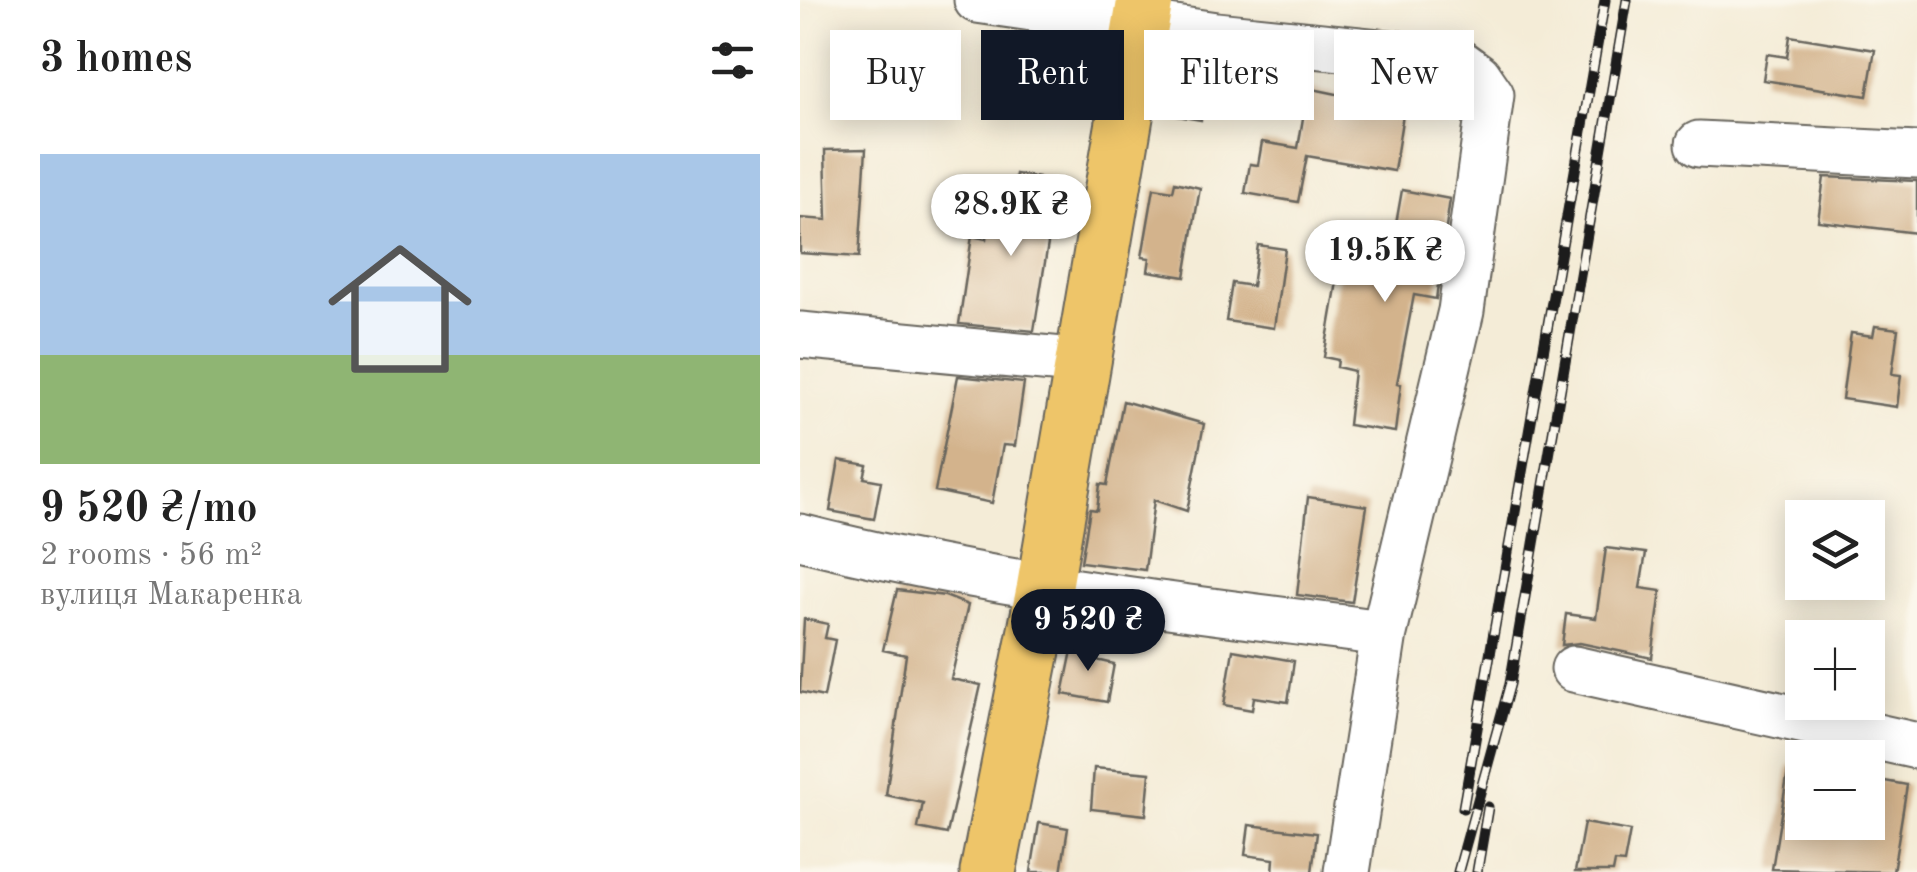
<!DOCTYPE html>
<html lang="en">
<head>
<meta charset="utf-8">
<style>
	body { margin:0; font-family:"Old Standard TT",serif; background:#f6f6f6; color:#222; height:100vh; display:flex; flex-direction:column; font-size:38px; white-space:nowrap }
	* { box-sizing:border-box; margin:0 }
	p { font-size:32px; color:#767676 }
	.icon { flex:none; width:55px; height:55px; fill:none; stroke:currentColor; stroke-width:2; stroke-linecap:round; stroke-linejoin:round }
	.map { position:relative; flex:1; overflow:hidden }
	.panel { display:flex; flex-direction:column; background:#fff; width:800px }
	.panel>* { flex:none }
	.hud { position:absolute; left:30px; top:30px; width:935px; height:90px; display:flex; gap:20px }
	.tools { position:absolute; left:985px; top:500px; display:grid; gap:20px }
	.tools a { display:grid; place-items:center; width:100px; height:100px; border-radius:0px; background:#fff; box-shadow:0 5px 25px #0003; font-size:50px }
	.price { position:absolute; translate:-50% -85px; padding:0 22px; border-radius:35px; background:#fff; color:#222; font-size:32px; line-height:65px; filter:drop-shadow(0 2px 5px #0008) }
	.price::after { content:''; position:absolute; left:50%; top:60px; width:30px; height:22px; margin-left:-15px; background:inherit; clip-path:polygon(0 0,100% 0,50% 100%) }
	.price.selected { background:#111827; color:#fff }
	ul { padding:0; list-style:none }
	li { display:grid; align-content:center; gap:20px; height:530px; padding:0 40px }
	li span { display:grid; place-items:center; height:310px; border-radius:0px; color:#555 }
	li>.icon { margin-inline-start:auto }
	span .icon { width:180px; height:180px; fill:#fffc; stroke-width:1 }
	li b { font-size:42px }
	h2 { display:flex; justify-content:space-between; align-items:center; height:120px; padding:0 40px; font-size:42px }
	.chip { padding:0 35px; border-radius:0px; background:#fff; box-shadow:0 5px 25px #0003; font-size:35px; line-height:90px }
	.chip.selected { background:#111827; color:#fff }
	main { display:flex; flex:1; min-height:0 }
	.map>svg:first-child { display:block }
	.building { fill:#d3b38c }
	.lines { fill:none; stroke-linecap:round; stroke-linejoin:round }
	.minor-casing { stroke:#68655d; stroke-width:49 }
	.major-casing { stroke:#68655d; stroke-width:59 }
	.minor { stroke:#fff; stroke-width:45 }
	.major { stroke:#eec569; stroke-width:55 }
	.rail-casing { stroke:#1c1c1c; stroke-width:11 }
	.rail { stroke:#fbf7ec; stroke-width:8; stroke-dasharray:22; stroke-linecap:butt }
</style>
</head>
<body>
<main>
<section class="panel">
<h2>3 homes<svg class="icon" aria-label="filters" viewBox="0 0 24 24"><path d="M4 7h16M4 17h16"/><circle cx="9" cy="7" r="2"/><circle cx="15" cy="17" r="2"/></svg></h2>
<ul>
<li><span style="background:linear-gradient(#a9c7e8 65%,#8fb573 0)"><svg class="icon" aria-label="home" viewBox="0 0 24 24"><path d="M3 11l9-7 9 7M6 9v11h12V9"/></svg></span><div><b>9 520 ₴/mo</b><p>2 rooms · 56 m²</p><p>вулиця Макаренка</p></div></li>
</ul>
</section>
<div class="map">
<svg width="1117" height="872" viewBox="0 0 1117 872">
	<rect width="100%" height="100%" fill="#fbf7ec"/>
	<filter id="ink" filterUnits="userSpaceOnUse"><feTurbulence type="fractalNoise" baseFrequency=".01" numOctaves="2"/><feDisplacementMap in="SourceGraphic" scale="20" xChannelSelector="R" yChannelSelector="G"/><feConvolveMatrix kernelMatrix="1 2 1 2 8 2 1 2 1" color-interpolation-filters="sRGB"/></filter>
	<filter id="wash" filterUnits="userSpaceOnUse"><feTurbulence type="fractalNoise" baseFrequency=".0048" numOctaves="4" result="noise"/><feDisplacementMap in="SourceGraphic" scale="40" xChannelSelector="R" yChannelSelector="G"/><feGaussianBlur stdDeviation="2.25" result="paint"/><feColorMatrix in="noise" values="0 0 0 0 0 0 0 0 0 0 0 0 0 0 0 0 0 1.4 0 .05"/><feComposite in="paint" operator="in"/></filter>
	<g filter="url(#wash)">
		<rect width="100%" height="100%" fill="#f4ecd7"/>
		<g id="blocks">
			<path class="building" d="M 990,36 L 1075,50 L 1067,96 L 963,80 L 967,54 L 987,57 Z
				M 374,61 L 410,67 L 401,120 L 366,114 Z
				M 508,88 L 604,108 L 594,171 L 507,156 L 498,202 L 445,193 L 450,164 L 458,165 L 462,142 L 498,148 Z
				M 66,149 L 59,257 L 0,253 L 0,218 L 27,220 L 25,150 Z
				M 216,174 L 258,181 L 234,331 L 159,324 L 172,236 L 186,239 L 192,198 L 211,201 Z
				M 1024,177 L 1117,181 L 1117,233 L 1018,221 Z
				M 375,182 L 400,188 L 385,277 L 348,271 L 350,258 L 342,257 L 354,188 L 373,191 Z
				M 602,190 L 650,199 L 636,299 L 614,295 L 597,383 L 601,384 L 595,432 L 548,425 L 554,371 L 537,367 L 538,360 L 524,357 L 543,247 L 559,250 L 562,235 L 593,241 Z
				M 458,245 L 485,249 L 474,328 L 426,321 L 432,283 L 452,286 Z
				M 1075,326 L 1098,329 L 1092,374 L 1101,375 L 1097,407 L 1042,399 L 1051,333 L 1073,336 Z
				M 158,376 L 224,383 L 215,446 L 203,445 L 192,503 L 135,491 Z
				M 323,401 L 404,424 L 387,511 L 354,500 L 345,570 L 281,562 L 290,509 L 297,510 L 300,484 L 307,485 Z
				M 39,460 L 67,465 L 64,478 L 81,481 L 74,519 L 30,511 Z
				M 508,497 L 567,506 L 552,602 L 497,595 Z
				M 806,548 L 846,553 L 840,588 L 861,591 L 852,658 L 780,643 L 762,645 L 766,614 L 796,618 Z
				M 97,590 L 145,596 L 168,605 L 151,679 L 181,685 L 147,834 L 118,828 L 123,803 L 86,795 L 106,655 L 83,650 Z
				M 4,619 L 28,624 L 25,638 L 35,640 L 24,697 L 0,692 Z
				M 274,641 L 300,646 L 297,660 L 314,664 L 307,702 L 263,694 Z
				M 433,650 L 494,661 L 488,702 L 454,697 L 452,710 L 424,705 Z
				M 989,765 L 1002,766 L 1002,822 L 1068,822 L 1068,778 L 1107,785 L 1093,872 L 972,869 Z
				M 294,768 L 350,773 L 346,815 L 291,809 Z
				M 239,823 L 268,828 L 261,872 L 231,872 Z
				M 784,823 L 830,831 L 824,863 L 815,862 L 813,872 L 775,872 Z
				M 449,825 L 517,833 L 512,872 L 473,872 L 474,859 L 445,855 Z"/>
		</g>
	</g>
	<g filter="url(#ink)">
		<use href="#blocks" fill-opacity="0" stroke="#68655d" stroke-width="2.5"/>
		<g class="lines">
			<g class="minor-casing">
				<path id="minor" d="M 177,0 L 416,35 L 656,60 L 678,76 L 691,95 L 661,311 L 584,633 L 547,872
					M 899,144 L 1117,155
					M 0,335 L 284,362
					M 0,537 C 192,586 387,608 584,633
					M 774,669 L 1117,746"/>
			</g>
			<g class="major-casing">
				<path id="major" d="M 188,872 L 244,590 L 345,0"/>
			</g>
			<use href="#minor" class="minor"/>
			<use href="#major" class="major"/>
			<g class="rail-casing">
				<path id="rail" d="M 663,808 L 805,0
					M 658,872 L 710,684 L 827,0
					M 677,872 L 688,807"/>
			</g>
			<use href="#rail" class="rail"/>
		</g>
	</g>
</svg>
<div class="tools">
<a><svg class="icon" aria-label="layers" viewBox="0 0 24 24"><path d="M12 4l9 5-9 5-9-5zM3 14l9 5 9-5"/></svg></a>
<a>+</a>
<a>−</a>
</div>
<b class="price" style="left:211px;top:259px">28.9K ₴</b>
<b class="price" style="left:585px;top:305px">19.5K ₴</b>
<b class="price selected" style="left:288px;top:674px">9 520 ₴</b>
<div class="hud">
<a class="chip">Buy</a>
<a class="chip selected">Rent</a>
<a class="chip">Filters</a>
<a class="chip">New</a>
</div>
</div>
</main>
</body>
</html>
